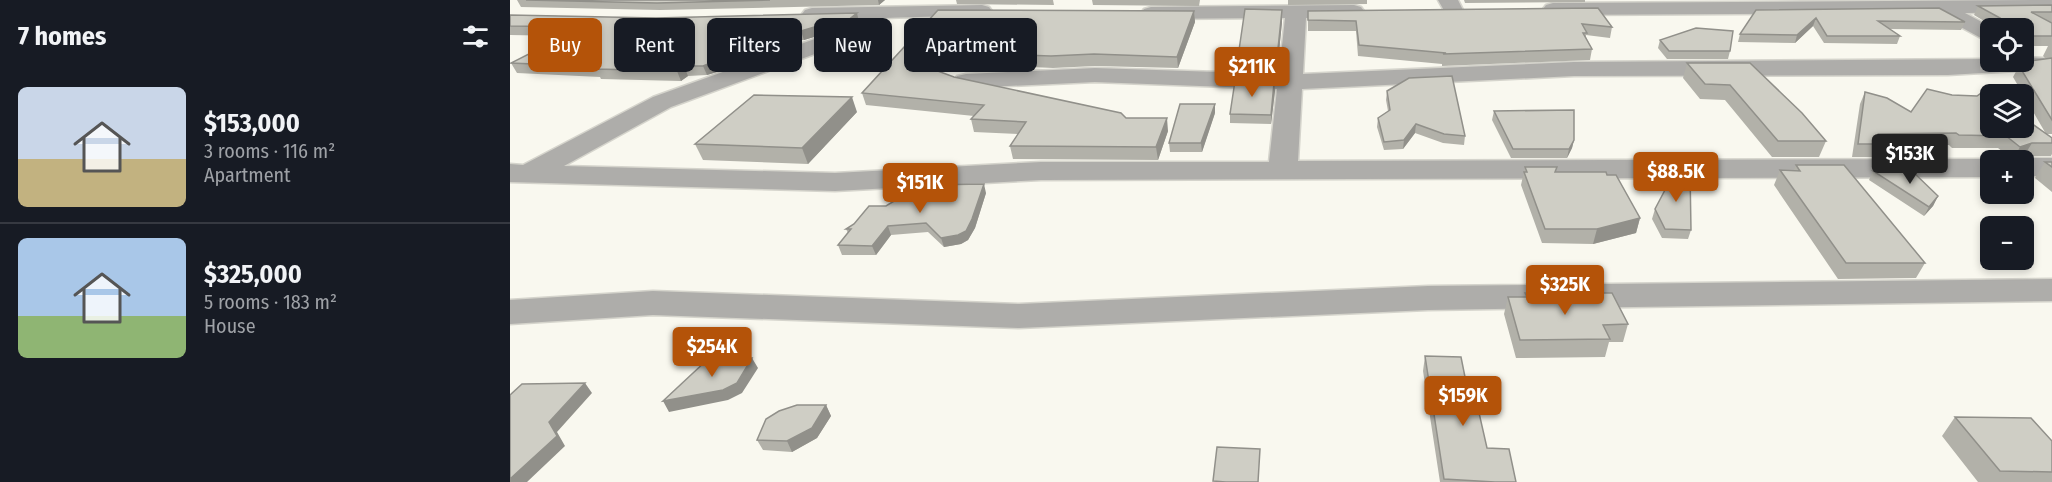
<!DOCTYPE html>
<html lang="en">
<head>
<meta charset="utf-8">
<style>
	body { margin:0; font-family:"Fira Sans Condensed",sans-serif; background:#20242c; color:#f1f3f6; height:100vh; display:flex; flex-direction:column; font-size:22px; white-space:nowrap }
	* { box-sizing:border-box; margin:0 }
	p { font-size:20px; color:#9ea1a6 }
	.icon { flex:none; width:33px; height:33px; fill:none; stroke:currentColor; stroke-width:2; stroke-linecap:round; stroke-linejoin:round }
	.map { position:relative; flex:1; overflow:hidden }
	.drawer { display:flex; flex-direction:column; background:#171b24; width:510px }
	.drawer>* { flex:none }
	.hud { position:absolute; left:18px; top:18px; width:570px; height:54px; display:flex; gap:12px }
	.tools { position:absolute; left:1470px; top:18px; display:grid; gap:12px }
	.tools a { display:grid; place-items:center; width:54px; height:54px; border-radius:9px; background:#171b24; box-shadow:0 3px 9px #0003; font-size:30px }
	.price { position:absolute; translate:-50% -51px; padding:0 14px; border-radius:6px; background:#b45309; color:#fff; font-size:20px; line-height:39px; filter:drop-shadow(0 2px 3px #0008) }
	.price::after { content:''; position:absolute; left:50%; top:36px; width:18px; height:14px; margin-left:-9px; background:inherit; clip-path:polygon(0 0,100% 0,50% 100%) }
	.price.on { background:#222; color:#fff }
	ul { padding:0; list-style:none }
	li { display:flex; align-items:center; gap:18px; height:150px; padding:0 18px }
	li+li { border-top:2px solid #363941 }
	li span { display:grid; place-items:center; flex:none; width:168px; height:120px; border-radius:9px; color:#555 }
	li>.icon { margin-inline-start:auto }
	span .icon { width:72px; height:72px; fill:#fffc; stroke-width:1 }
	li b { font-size:26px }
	h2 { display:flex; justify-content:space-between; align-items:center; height:72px; padding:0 18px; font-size:26px }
	.pill { padding:0 21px; border-radius:9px; background:#171b24; box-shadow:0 3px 9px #0003; font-size:21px; line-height:54px }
	.pill.on { background:#b45309; color:#fff }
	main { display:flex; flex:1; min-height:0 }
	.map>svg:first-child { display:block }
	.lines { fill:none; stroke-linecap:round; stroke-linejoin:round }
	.minor-casing { stroke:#d5d4cc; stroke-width:3 }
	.minor { fill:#aeadaa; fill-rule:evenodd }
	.wall { fill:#b2b1a9 }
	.shaded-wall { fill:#91908a }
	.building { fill:#cfcec5; stroke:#91908a; stroke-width:1.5 }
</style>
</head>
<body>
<main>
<section class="drawer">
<h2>7 homes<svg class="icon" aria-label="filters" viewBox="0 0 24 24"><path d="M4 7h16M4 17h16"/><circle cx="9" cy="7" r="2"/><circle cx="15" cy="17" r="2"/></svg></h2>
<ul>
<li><span style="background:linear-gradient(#c9d6e8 60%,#c2b280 0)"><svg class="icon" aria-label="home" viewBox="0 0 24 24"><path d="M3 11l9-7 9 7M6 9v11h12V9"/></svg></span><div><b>$153,000</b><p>3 rooms · 116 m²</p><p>Apartment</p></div></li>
<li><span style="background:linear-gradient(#a9c7e8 65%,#8fb573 0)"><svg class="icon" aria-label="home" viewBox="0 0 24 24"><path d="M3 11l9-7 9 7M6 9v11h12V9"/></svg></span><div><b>$325,000</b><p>5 rooms · 183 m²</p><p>House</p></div></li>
</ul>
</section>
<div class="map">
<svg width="1542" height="482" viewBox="0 0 1542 482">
	<rect width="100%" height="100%" fill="#f9f8ef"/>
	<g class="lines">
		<g class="minor-casing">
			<path id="minor" d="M 928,0 L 948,0 L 953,10 L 950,14 L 936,14 Z
				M 1542,0 L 1542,12 L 1455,13 L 1483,28 L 1480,28 L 1480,43 L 1425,13 L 1043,15 L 1036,13 L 1033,9 L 1036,5 L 1043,3 Z
				M 472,5 L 479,7 L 482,11 L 479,15 L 302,20 L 295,18 L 292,14 L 295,10 L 302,8 Z
				M 844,5 L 851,7 L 854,11 L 851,15 L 796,18 L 793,74 L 1064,62 L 1480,59 L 1480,62 L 1514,62 L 1514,57 L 1534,58 L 1538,63 L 1534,68 L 1526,70 L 1438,75 L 1064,76 L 792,89 L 788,161 L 1480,159 L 1485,160 L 1480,160 L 1480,177 L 531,180 L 325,191 L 0,182 L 0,164 L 13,165 L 143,97 L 313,36 L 321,38 L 324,43 L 321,48 L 161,107 L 54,166 L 325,173 L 531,162 L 759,162 L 767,89 L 585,82 L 456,88 L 447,86 L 444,81 L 447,76 L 456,74 L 585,68 L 769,74 L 775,18 L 641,19 L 634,17 L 631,13 L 634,9 L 641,7 Z
				M 1514,158 L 1542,158 L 1542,176 L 1514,176 L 1514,160 L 1505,160 Z
				M 1542,279 L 1542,301 L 918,310 L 509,328 L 143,315 L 0,324 L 0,300 L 143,291 L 509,304 L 918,286 Z"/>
		</g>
		<use href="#minor" class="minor"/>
	</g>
	<path class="wall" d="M 7,0 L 375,0 L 369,5 L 150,10 L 11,7 Z
		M 446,0 L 543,0 L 544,5 L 447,4 Z
		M 582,0 L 690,0 L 689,6 L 583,5 Z
		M 778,0 L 857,0 L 857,4 L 778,5 Z
		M 954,0 L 1075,0 L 1075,2 L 955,3 Z
		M 1542,5 L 1542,22 L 1540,22 L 1542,23 L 1542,134 L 1536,134 L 1503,77 L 1509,66 L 1536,59 L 1533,56 L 1538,46 L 1514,46 L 1514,28 L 1483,28 L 1484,27 L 1464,15 L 1468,6 Z
		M 1088,8 L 1102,27 L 1100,38 L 1076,35 L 1076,37 L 1082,49 L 1080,60 L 932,66 L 932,64 L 848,56 L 846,31 L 798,31 L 798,11 Z
		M 428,10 L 684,11 L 685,22 L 668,68 L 585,66 L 543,68 L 430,63 L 429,72 L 444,77 L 616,118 L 658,131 L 648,160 L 503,159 L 500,146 L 508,134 L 464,132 L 461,119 L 464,116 L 356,105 L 352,93 Z
		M 1246,10 L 1455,22 L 1451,30 L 1379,29 L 1390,36 L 1387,44 L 1314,43 L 1303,26 L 1285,43 L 1228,42 L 1230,34 Z
		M 0,15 L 349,22 L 326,41 L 322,36 L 314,34 L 294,40 L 243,39 L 210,71 L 197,75 L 178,76 L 171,81 L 91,79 L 90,77 L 7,73 L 1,63 L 55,36 L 0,35 Z
		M 772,22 L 767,72 L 728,70 L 728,57 Z
		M 1150,40 L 1220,51 L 1218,59 L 1157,59 L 1148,48 Z
		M 1177,63 L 1292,113 L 1316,141 L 1309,157 L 1262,157 L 1215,100 L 1190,99 L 1173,78 Z
		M 765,91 L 761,124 L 720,123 L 720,114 Z
		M 877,91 L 955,136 L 954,145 L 933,143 L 905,133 L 893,149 L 874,150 L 867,127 L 868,118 L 878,111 L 876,100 Z
		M 1355,92 L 1401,112 L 1542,138 L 1542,154 L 1541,156 L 1514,156 L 1503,160 L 1488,148 L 1442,148 L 1439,145 L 1379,146 L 1374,157 L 1342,157 L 1350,104 Z
		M 984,111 L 1064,140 L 1062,148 L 1057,158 L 1001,158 L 982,120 Z
		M 347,112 L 298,164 L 193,160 L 185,144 Z
		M 705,113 L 692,152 L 660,152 L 659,143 Z
		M 1535,162 L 1542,162 L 1542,192 L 1525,178 Z
		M 1286,165 L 1415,263 L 1406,278 L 1328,279 L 1264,185 L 1270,170 L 1284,170 Z
		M 1015,167 L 1046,172 L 1097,175 L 1130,218 L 1126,233 L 1083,244 L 1032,243 L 1011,185 Z
		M 1363,171 L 1428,196 L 1423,206 L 1414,216 L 1359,180 Z
		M 476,193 L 465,228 L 458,240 L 451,244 L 434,247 L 418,232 L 381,235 L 366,255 L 332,255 L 328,245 L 338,233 L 336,229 L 376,206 L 409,200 Z
		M 1145,209 L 1181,230 L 1178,239 L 1152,238 L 1142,219 Z
		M 1015,293 L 1118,324 L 1113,342 L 1099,342 L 1095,357 L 1006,358 L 994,314 L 998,297 L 1015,297 Z
		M 915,356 L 956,382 L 977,448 L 1006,482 L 930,482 L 913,371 Z
		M 316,405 L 321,416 L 307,438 L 282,452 L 253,450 L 247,440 Z
		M 1445,417 L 1542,441 L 1542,482 L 1468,482 L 1432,436 Z"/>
	<path class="shaded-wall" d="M 368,0 L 375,0 L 369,5 Z
		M 772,10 L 772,22 L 767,72 L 767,58 Z
		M 684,11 L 685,22 L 668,68 L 667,57 Z
		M 347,13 L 349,22 L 326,41 L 323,32 Z
		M 1306,18 L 1303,26 L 1285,43 L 1287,35 Z
		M 311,25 L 314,34 L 294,40 L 291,31 Z
		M 240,30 L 243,39 L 210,71 L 197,75 L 193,66 Z
		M 428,52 L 430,63 L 428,82 L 425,70 Z
		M 174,66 L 178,76 L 171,81 L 167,71 Z
		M 764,83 L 765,91 L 761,124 L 761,115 Z
		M 342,97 L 347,112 L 298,164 L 292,148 Z
		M 705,104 L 705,113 L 692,152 L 691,143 Z
		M 657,118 L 658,131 L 648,160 L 646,147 Z
		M 906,124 L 905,133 L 893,149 L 894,140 Z
		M 1064,140 L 1062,148 L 1057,158 L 1059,149 Z
		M 1522,143 L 1514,156 L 1503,160 L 1510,147 Z
		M 474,184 L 476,193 L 465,228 L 458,240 L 451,244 L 434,247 L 431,238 Z
		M 1428,196 L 1423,206 L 1414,216 L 1419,207 Z
		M 1130,218 L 1126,233 L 1083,244 L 1087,229 Z
		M 378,226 L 381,235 L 366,255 L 362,246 Z
		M 242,358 L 248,368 L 232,393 L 218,400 L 159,412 L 153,401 Z
		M 75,383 L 82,393 L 47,432 L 55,446 L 17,482 L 0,482 L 0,479 L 39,422 Z
		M 316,405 L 321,416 L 307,438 L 282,452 L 277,441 Z"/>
	<path class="building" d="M 16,0 L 260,0 L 147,3 Z
		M 1542,5 L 1542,12 L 1521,12 L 1542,23 L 1542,36 L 1514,36 L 1514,28 L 1488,28 L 1487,21 L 1490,18 L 1468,6 Z
		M 1088,8 L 1102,27 L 1072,24 L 1077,33 L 1073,33 L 1082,49 L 933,54 L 936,53 L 849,45 L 846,21 L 798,20 L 798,11 Z
		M 1429,8 L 1455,22 L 1368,21 L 1390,36 L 1317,36 L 1306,18 L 1287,35 L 1230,34 L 1246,10 Z
		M 735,9 L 772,10 L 767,58 L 728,57 Z
		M 428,10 L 684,11 L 667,57 L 584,54 L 541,56 L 428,52 L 425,70 L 444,77 L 611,113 L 616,118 L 657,118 L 646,147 L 500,146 L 516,122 L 461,119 L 474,105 L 352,93 Z
		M 347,13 L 323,32 L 319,27 L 311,25 L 291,31 L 240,30 L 206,61 L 193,66 L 174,66 L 167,71 L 86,69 L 89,67 L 1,63 L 72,27 L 0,26 L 0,15 L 146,18 Z
		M 1186,28 L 1223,31 L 1220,51 L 1159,51 L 1150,40 Z
		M 1542,58 L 1542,120 L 1509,66 L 1514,62 Z
		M 1177,63 L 1240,63 L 1292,113 L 1316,141 L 1268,141 L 1220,85 L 1195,84 Z
		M 942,76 L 955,136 L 934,134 L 906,124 L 894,140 L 874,142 L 868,118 L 880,110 L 877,91 L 899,78 Z
		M 725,81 L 764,83 L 761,115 L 720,114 Z
		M 1417,89 L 1442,95 L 1467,96 L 1474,91 L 1480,95 L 1480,128 L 1514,128 L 1514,118 L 1542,138 L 1542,143 L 1522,143 L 1510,147 L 1496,136 L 1449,135 L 1446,133 L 1369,134 L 1380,144 L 1348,144 L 1355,92 L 1377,98 L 1401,112 Z
		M 244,95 L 342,97 L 292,148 L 185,144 Z
		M 670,104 L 705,104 L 691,143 L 659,143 Z
		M 1064,110 L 1064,140 L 1059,149 L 1003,149 L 984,111 Z
		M 1535,162 L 1542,162 L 1542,167 Z
		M 1286,165 L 1334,165 L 1415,263 L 1336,263 L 1270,170 L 1290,171 Z
		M 1015,167 L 1047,167 L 1045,172 L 1096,172 L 1097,175 L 1106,175 L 1130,218 L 1087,229 L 1035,229 L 1014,172 L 1017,172 Z
		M 1401,170 L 1428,196 L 1419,207 L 1363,171 Z
		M 1165,171 L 1180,171 L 1181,230 L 1155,229 L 1145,209 Z
		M 474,184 L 462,219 L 456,231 L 448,235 L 431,238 L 416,223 L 378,226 L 362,246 L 328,245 L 341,229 L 336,229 L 344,224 L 359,206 L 376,206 L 394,195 L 409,200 L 418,185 Z
		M 1015,293 L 1102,293 L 1118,324 L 1093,325 L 1100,339 L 1010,340 L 998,297 L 1017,297 Z
		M 915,356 L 951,357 L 956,382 L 962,382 L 977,448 L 999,449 L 1006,482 L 985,482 L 934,479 Z
		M 242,358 L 227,383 L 213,390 L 153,401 L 197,360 Z
		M 75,383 L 39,422 L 47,436 L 0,479 L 0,395 L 12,384 Z
		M 287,405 L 316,405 L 302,428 L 277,441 L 247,440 L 256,419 L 269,411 Z
		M 1445,417 L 1521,418 L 1542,441 L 1542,472 L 1490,471 Z
		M 707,447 L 750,449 L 748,482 L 716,482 L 703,481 Z"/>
</svg>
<div class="tools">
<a><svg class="icon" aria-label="locate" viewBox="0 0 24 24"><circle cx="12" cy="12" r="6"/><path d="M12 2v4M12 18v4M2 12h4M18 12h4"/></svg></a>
<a><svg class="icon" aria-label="layers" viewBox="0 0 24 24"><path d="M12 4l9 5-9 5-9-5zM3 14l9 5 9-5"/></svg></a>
<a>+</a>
<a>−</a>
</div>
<b class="price" style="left:742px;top:98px">$211K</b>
<b class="price on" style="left:1400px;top:185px">$153K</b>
<b class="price" style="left:1166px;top:203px">$88.5K</b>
<b class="price" style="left:410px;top:214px">$151K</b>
<b class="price" style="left:1055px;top:316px">$325K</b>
<b class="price" style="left:202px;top:378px">$254K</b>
<b class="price" style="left:953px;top:427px">$159K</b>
<div class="hud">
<a class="pill on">Buy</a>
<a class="pill">Rent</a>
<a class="pill">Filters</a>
<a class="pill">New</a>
<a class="pill">Apartment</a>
</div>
</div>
</main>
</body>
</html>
